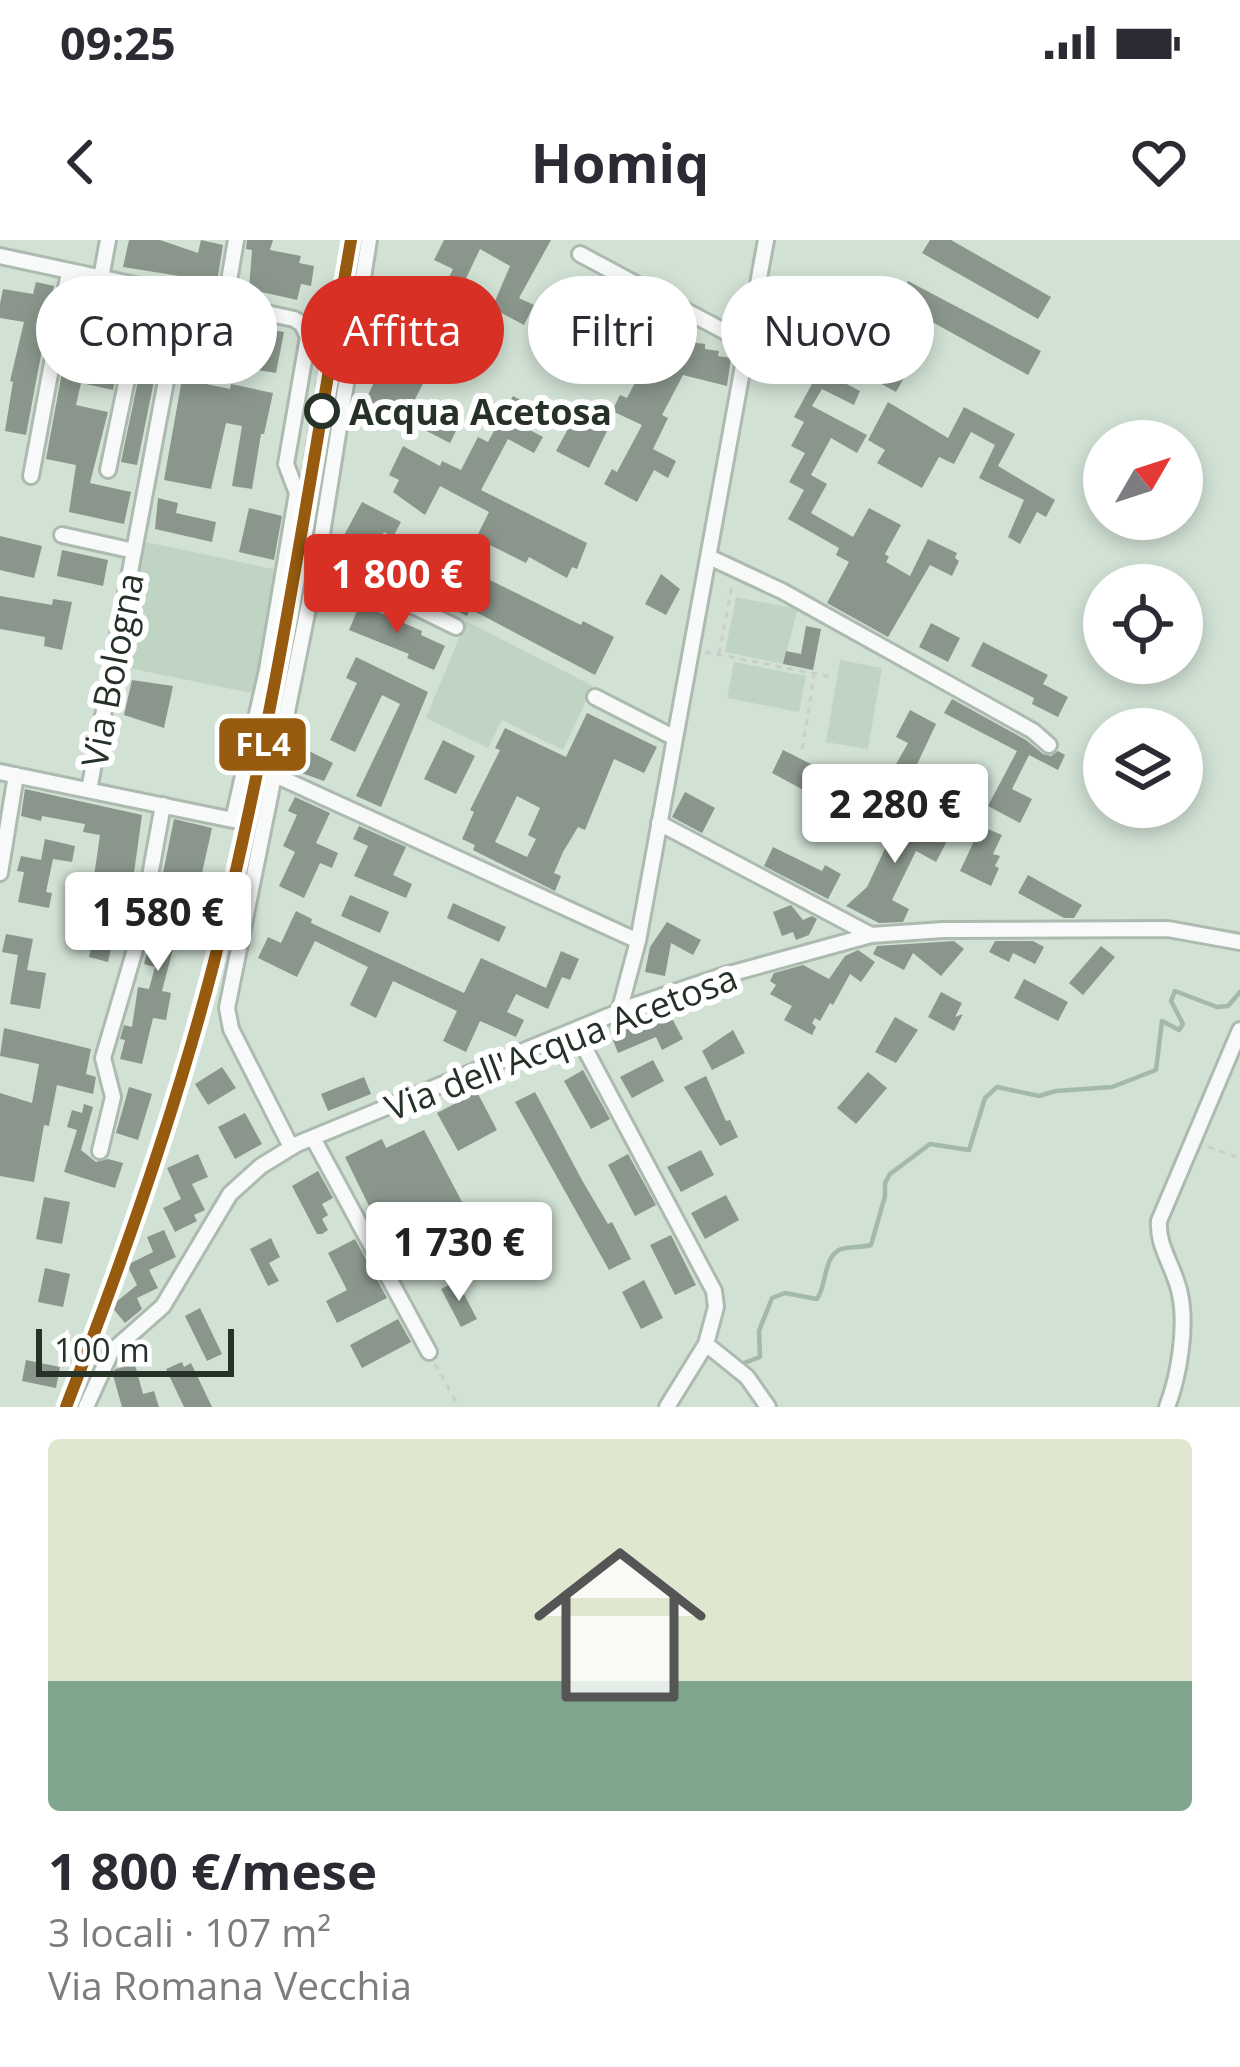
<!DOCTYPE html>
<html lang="it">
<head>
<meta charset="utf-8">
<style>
	body { margin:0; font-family:"Open Sans",sans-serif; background:#f2f2f3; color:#2b2b33; height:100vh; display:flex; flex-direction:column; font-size:45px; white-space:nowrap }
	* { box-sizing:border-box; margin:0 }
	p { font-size:39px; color:#7c7c81 }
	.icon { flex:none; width:66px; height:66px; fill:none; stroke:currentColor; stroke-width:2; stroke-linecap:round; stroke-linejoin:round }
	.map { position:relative; height:1167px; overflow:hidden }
	.details { display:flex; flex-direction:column; background:#fff; flex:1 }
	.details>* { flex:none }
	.hud { position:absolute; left:36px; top:36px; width:1170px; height:108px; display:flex; gap:24px }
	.needle { width:78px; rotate:51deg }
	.fabs { position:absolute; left:1083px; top:180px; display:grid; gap:24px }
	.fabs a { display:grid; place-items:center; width:120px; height:120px; border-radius:50%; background:#fff; box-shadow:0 6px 18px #0003; font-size:60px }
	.scale { position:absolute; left:36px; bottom:30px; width:198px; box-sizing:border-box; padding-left:12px; border:6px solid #263128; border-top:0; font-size:33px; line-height:42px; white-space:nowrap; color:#263128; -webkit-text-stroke:9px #fff; paint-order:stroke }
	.price { position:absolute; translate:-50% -102px; padding:0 27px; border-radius:12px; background:#fff; color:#222; font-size:39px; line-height:78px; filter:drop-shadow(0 3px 6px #0008) }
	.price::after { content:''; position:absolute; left:50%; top:72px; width:36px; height:27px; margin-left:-18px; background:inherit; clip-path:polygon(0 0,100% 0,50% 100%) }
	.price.on { background:#d93025; color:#fff }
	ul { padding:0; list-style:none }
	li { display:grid; align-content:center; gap:24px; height:636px; padding:0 48px }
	li span { display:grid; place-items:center; height:372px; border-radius:12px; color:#555 }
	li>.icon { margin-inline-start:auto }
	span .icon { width:216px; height:216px; fill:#fffc; stroke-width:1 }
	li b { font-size:51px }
	.tag { padding:0 42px; border-radius:54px; background:#fff; box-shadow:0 6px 18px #0003; font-size:42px; line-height:108px }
	.tag.on { background:#d93025; color:#fff }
	.status { display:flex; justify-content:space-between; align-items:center; height:84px; padding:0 60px; background:#fff; direction:ltr }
	.status svg { height:33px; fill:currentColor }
	header { display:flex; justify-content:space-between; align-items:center; height:156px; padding:0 48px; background:#fff; font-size:54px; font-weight:700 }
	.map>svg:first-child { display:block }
	.green { fill:#c0d4c4 }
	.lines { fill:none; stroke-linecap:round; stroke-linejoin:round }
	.stream { stroke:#a3baa7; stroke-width:4.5 }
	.building { fill:#8a968c; fill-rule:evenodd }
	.minor-casing { stroke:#adbab0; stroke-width:20 }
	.path { stroke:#cacecb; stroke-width:3; stroke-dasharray:6 6; stroke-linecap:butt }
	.minor { stroke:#f8faf9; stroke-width:14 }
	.rail-1-casing { stroke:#fff; stroke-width:21 }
	.rail-1 { stroke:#965b0e; stroke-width:12 }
	.stop-dot { fill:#fff; stroke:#263128; stroke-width:6 }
	.labels { text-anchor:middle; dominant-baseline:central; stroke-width:12; stroke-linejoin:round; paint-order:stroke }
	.stop-label { font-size:36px; font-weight:bold; fill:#263128; stroke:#fff; text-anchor:start }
	.street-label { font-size:36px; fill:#263128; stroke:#fff }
	.line-badge { stroke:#fff; stroke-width:4.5 }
	.badge-label { font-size:33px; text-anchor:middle; font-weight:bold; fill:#fff }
</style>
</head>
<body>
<div class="status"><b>09:25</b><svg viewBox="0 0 49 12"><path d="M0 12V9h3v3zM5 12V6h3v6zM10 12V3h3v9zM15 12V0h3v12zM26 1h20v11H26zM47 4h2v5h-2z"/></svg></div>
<header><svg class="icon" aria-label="back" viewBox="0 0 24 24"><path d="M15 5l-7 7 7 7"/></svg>Homiq<svg class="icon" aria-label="heart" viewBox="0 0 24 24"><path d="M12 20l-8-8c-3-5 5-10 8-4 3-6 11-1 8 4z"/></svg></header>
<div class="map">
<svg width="1240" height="1167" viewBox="0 0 1240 1167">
	<rect width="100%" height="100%" fill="#d1e1d4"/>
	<path class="green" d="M 141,301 L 278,330 L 256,454 L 119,426 Z
		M 736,357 L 798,369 L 783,424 L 725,412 Z
		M 466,381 L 593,446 L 563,510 L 502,480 L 488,508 L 426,478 Z
		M 840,420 L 882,428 L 868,509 L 826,502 Z
		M 734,422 L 806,436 L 799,472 L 727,458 Z"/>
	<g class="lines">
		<path class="stream" d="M 744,1123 L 760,1117 L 759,1091 L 772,1058 L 785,1053 L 817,1059 C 827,1045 823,1019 839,1010 C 847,1006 861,1008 871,1005 L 885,956 L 885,943 L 890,934 L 930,904 L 969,910 L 985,858 L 997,847 L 1039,856 L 1056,851 L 1112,847 L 1156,830 L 1162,781 L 1179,790 L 1183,784 L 1171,761 L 1175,751 L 1217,767 L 1228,766 L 1240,752"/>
	</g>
	<path class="building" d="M 129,0 L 160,0 L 198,13 L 201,0 L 223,5 L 217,42 L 123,27 Z
		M 247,0 L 273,0 L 270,10 L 301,16 L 299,23 L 314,26 L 311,46 L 301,44 L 297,60 L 249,49 L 252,10 L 246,9 Z
		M 444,0 L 551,0 L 519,58 L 534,65 L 524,85 L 492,68 L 510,26 L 480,9 L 462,47 L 448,39 L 453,29 L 434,20 Z
		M 930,0 L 951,0 L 1051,57 L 1038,79 L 922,13 Z
		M 565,38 L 595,47 L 594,53 L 622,61 L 622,66 L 636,68 L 635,73 L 648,75 L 647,80 L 664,83 L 663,87 L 678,89 L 677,95 L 689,97 L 689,102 L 705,104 L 705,109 L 719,111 L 718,116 L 731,118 L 727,146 L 683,135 L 662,175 L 668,178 L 653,209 L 676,221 L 668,238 L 654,230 L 637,262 L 604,244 L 612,229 L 617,232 L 642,185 L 612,171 L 620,155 L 627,158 L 652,110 L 643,109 L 644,103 L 627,100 L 628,96 L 614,94 L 615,89 L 602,87 L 603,82 L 586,80 L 586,75 L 572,73 L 573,68 L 560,66 Z
		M 908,41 L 1041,111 L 1028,135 L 896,62 Z
		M 36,42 L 54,46 L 26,195 L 5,191 L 13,142 L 10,141 L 24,82 L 0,78 L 0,64 L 3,49 L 33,54 Z
		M 416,45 L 434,55 L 415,91 L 397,81 Z
		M 77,49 L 121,59 L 116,83 L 73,73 Z
		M 830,51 L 928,105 L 918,123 L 914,120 L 896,152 L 867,136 L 885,104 L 867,93 L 839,140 L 860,151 L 854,165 L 822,149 L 812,166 L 867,195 L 857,213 L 831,198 L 811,235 L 827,244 L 811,273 L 853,297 L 869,268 L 901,285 L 885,314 L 889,317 L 886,322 L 910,336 L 928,299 L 957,313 L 955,318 L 959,321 L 952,336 L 930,325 L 888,397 L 827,363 L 849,322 L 836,315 L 839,308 L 788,279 L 804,250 L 789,242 L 805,213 L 791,206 L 804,182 L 794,177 L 812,144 L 803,140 L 841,76 L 822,65 Z
		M 154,64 L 169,67 L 137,225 L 121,222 Z
		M 191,68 L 227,76 L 218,119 L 195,114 L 189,137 L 179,134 Z
		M 463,69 L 490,84 L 476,110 L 448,95 Z
		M 244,86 L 284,92 L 276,133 L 238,127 Z
		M 68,100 L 89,105 L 87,112 L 119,119 L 113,150 L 81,143 L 76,165 L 108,172 L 90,243 L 131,252 L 124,284 L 69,272 L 76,225 L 46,219 Z
		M 388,110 L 429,132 L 412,165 L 458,187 L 450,203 L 366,160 Z
		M 182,139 L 230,149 L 231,144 L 273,153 L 264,194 L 261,194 L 252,249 L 232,246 L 242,186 L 226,183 L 211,249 L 164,240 Z
		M 513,156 L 538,169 L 528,189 L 543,197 L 534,213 L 508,199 L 481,250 L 587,303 L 577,329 L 572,327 L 567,338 L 529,317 L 526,323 L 476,298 L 489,272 L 440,246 L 425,275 L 393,252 L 399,240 L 389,235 L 403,206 L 440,226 L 442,221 L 461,230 L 478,197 L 488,202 Z
		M 888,162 L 948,198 L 964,167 L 1015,194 L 998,226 L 1055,260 L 1046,277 L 1037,272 L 1020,304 L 1008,297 L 1024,260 L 979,238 L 995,205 L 971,192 L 954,224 L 939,217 L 922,248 L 877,223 L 885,210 L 868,200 Z
		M 572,166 L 610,185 L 589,228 L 556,211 L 569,187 L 563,184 Z
		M 158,258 L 178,263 L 176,273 L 216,282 L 212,302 L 155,289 Z
		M 362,262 L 401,282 L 393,297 L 384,292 L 371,317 L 341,301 Z
		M 249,268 L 282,276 L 274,320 L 239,312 Z
		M 0,296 L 42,306 L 34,338 L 0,330 Z
		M 62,310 L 108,320 L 103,346 L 57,336 Z
		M 661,334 L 680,349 L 666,375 L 645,364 Z
		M 451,340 L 482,355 L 490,340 L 581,385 L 583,381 L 614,397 L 595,435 L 470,369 L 467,376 L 440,363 Z
		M 0,356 L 52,365 L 53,359 L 72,362 L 62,410 L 44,406 L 45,397 L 0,389 Z
		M 360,364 L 422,391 L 421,395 L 445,406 L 434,430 L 407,418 L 409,414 L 349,390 Z
		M 931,383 L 960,398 L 948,422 L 919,407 Z
		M 806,386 L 821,389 L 813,430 L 783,424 L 786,411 L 801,414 Z
		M 983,402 L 1048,435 L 1043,444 L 1068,457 L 1058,477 L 1032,464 L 1034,458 L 971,426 Z
		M 356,417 L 428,452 L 381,567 L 356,556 L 400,464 L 382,455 L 355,512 L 330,500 L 357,443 L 346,438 Z
		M 132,440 L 173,446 L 164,488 L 124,475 Z
		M 952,459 L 1026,500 L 1043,514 L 1051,516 L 1058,511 L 1065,515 L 1058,530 L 1029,515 L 1012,549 L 1032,559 L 1020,583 L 988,566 L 1017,511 L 944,473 Z
		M 910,470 L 936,484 L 904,552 L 886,542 L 908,503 L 896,497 Z
		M 587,473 L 657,507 L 644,533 L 614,519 L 585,590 L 578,587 L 563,612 L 554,633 L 561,636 L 555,651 L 473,610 L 475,605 L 462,599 L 474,572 L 470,570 L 500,510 L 495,508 L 505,488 L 566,517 ZM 517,556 L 540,568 L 528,595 L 536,599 L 527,617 L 495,602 Z
		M 443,500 L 475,516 L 456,554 L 424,539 Z
		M 301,507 L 333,523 L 324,541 L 290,529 Z
		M 783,510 L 833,535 L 820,559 L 772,533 Z
		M 25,549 L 142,575 L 133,640 L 128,639 L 125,677 L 118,676 L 108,722 L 89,717 L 99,673 L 89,671 L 100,595 L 83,592 L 85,584 L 42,576 L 41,581 L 21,576 Z
		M 685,552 L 715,568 L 702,593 L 672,577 Z
		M 295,557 L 330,573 L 316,603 L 338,613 L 332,628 L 320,623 L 304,658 L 279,646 L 295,612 L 283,606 L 297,575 L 288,571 Z
		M 886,566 L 948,599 L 936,622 L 916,611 L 892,660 L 909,669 L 903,682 L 879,683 L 846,666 L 867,647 L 890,598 L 874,589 Z
		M 174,579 L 212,588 L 198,651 L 161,643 Z
		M 359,586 L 406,607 L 393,635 L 412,644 L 406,658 L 354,636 L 368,606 L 353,599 Z
		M 981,586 L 1002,595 L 993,614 L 1000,616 L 995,626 L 999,628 L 991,646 L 960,631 Z
		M 45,599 L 75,606 L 72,622 L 53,619 L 46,652 L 52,653 L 49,668 L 18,662 L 24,632 L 17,631 L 21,616 L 41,620 Z
		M 773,607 L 822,631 L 825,625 L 841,634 L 828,659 L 764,626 Z
		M 1028,635 L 1082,665 L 1074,678 L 1064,678 L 1018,653 Z
		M 167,655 L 202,674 L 200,678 L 204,680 L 194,699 L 178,690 L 162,751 L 171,753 L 166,780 L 153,778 L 142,824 L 120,819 L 125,800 L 120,799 L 124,785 L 132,787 L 138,747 L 149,749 L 155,727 L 144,724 L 156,681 L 155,670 Z
		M 350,655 L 389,672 L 380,693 L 341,676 Z
		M 453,663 L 506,687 L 499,702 L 447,678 Z
		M 791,665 L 803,680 L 812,676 L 817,679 L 809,695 L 796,700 L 793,692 L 782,696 L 773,672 Z
		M 296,671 L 312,679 L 311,683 L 464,753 L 481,718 L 546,748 L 561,711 L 579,719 L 570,740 L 562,737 L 548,769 L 516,754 L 507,772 L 524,780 L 516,797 L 480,781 L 466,812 L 443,801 L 457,771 L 393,741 L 376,778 L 350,765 L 368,727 L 315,701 L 297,737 L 258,718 L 268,697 L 281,703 Z
		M 667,682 L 701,700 L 693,715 L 671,703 L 665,736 L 645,732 L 650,707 Z
		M 6,694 L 33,699 L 27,730 L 46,733 L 40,769 L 10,764 L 18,715 L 2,712 Z
		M 954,701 L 964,709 L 941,736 L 913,713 L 904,730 L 873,714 L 877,706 Z
		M 995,701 L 1033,701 L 1044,707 L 1035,724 L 1013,713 L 1009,722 L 989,712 Z
		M 1101,706 L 1115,717 L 1083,755 L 1069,743 Z
		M 858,710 L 875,722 L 861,742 L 850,734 L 833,765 L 830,763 L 820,781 L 815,778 L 812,783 L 816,787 L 812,795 L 784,780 L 792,766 L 770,754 L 776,745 L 770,741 L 774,733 L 803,725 L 829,739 L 845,716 Z
		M 1024,739 L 1068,762 L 1058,781 L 1014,758 Z
		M 941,752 L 962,763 L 955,777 L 963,774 L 954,791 L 928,777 Z
		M 667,769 L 683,799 L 662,810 L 656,797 L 618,813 L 611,795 Z
		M 895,777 L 918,790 L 896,823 L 875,812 Z
		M 4,788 L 91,809 L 86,834 L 96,837 L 93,854 L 57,845 L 49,886 L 44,885 L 34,942 L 0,936 L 0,853 L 32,863 L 39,824 L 0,816 Z
		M 733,790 L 745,813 L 712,830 L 702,811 Z
		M 653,820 L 664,841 L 632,858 L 620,837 Z
		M 222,827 L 236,848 L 208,865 L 195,844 Z
		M 583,830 L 610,879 L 591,889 L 564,841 Z
		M 868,832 L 887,848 L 856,884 L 837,868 Z
		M 706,836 L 726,881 L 730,880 L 738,897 L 720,906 L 684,847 Z
		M 364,837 L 371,854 L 328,871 L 321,854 Z
		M 129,847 L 152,854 L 138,900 L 116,893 Z
		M 477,852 L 497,890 L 458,911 L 437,873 Z
		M 535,852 L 583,942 L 608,984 L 612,982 L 631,1019 L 609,1030 L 515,862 Z
		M 84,864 L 93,867 L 81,910 L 96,922 L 108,919 L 123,923 L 115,948 L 64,932 L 77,890 L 67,887 L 72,870 L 82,873 Z
		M 245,873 L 262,904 L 235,919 L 218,887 Z
		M 424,890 L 488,1011 L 464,1023 L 438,974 L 409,989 L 429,1027 L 414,1035 L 379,967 L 371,970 L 345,917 L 382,899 L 386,908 Z
		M 701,910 L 714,935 L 681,952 L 667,927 Z
		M 198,914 L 208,937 L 192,944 L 205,970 L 194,975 L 197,981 L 175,992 L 163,968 L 181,959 L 167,928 Z
		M 628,914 L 656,965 L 635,976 L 608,925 Z
		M 318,931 L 333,958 L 322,964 L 328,975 L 322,979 L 328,990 L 322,994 L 317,994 L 292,946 Z
		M 726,955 L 739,980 L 705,999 L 691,973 Z
		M 44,957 L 70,962 L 62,1004 L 36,999 Z
		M 164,990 L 176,1017 L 149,1030 L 158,1048 L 137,1058 L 142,1069 L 125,1083 L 111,1066 L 137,1045 L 127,1025 L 153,1012 L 147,997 Z
		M 671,995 L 696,1045 L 675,1055 L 650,1005 Z
		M 271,998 L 280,1017 L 269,1023 L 279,1041 L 268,1046 L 250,1009 Z
		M 355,999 L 387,1058 L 337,1083 L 326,1061 L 347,1050 L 328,1013 Z
		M 45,1028 L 70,1034 L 63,1067 L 38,1062 Z
		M 644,1040 L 663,1078 L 641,1089 L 622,1052 Z
		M 457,1041 L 477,1079 L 461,1087 L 441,1049 Z
		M 200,1068 L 222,1114 L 207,1121 L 185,1076 Z
		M 398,1079 L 411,1102 L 362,1128 L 350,1105 Z
		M 133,1117 L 143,1154 L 154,1151 L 159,1167 L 122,1167 L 113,1135 L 115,1129 L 124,1127 L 122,1120 Z
		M 26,1120 L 60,1127 L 56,1148 L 22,1141 Z
		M 182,1122 L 184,1127 L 191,1123 L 212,1167 L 184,1167 L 166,1129 Z"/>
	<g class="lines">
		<g class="minor-casing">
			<path id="minor" d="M 580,14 L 748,104
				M 0,16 L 294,79 L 302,84 L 308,97 L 286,224 L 297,253 L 267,430 L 233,580 L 0,532
				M 101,38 L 108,0
				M 225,64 L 236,0
				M 108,230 L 146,48
				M 31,236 L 69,32
				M 62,295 L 134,311 L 89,550
				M 134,311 L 182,56
				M 709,317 L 782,351 L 1033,491 L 1049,505
				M 318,319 L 456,387
				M 595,457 L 675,498
				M 277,536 L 638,701
				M 659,583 L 871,695
				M 0,633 L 16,535
				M 619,772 L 638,701 L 766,0
				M 575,790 L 714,1051 L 716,1067 L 706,1104 L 747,1137 L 768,1167
				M 313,898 L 429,1112
				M 291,907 L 231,789 L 227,768 L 318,319 L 369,0
				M 100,911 L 113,857 L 103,818 L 139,696 L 163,565
				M 86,1167 L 111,1112 L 163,1066 L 230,954 L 261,926 L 297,904 L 633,766 L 722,736 L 871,695 L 943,690 L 1168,689 L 1240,702
				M 667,1167 L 706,1104
				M 1167,1167 C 1179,1136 1187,1087 1180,1054 C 1175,1028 1157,1007 1159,981 L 1240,790"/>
		</g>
		<path class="path" d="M 318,134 L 323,110
			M 302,230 L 317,137
			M 705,412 L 832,437
			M 719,413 L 732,346
			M 802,509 L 814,436
			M 1208,907 L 1240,918
			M 435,1124 L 459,1167"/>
		<use href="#minor" class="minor"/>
		<g class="rail-1-casing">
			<path id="rail-1" d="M 66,1167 C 122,1023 174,876 213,726 C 274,487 309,242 351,0"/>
		</g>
		<use href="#rail-1" class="rail-1"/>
	</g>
	<circle class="stop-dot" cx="322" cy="171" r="15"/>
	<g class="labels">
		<g class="stop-label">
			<text x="349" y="171">Acqua Acetosa</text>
		</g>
		<g class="street-label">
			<text transform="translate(112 430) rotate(-79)">Via Bologna</text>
			<text transform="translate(561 802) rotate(-21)">Via dell'Acqua Acetosa</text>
		</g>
	</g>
	<rect class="line-badge" x="217" y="476" width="91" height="57" rx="12" fill="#965b0e"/>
	<g class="badge-label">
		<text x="263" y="516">FL4</text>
	</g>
</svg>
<div class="fabs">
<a><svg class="needle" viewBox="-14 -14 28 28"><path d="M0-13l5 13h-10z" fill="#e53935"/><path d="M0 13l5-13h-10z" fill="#7c7c81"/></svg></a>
<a><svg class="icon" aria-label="locate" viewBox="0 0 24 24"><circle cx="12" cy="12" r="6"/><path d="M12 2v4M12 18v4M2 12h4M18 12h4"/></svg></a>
<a><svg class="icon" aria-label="layers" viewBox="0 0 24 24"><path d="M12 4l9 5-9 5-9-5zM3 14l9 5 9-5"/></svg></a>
</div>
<div class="scale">100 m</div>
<b class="price on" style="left:397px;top:396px">1 800 €</b>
<b class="price" style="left:895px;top:626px">2 280 €</b>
<b class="price" style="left:158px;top:734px">1 580 €</b>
<b class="price" style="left:459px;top:1064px">1 730 €</b>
<div class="hud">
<a class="tag">Compra</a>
<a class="tag on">Affitta</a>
<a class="tag">Filtri</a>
<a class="tag">Nuovo</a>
</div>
</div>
<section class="details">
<ul>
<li><span style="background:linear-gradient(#dfe7d0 65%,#7fa58c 0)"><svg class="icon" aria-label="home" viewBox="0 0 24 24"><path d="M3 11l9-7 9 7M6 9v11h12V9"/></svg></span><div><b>1 800 €/mese</b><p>3 locali · 107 m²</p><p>Via Romana Vecchia</p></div></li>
</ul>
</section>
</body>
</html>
